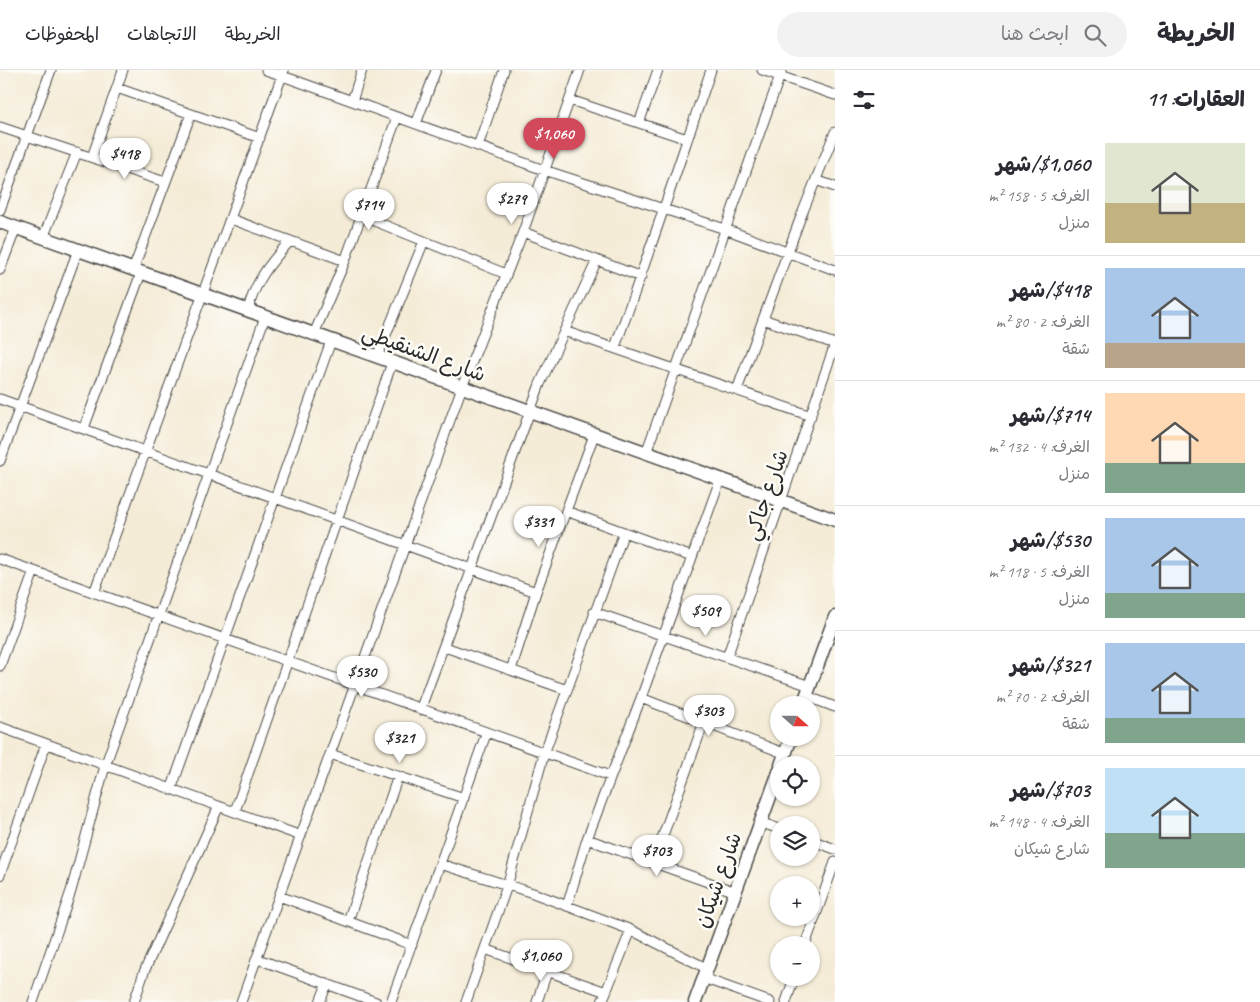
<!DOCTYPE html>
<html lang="ar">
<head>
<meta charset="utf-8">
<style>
	body { margin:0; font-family:Caveat,"Playpen Sans Arabic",sans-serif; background:#f2f2f3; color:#2b2b33; direction:rtl; height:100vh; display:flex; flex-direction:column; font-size:19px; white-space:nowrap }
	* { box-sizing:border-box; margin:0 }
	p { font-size:16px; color:#7c7c81 }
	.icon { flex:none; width:28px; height:28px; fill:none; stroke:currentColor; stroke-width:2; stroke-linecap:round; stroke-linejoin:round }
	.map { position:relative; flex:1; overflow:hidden; direction:ltr }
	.sheet { display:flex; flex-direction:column; background:#fff; width:425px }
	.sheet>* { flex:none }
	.needle { width:32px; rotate:111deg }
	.buttons { position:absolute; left:770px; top:626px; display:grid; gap:10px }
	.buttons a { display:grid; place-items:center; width:50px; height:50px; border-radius:50%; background:#fff; box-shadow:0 1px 4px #0004; font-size:25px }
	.price { position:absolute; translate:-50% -42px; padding:0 11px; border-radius:18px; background:#fff; color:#222; font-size:16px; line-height:32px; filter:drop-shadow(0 1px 2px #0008) }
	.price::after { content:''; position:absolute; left:50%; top:30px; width:15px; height:11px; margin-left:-8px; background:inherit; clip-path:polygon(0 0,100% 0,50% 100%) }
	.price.on { background:#d1495b; color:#fff }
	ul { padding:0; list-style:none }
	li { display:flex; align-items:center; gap:15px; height:125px; padding:0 15px }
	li+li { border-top:1px solid #e1e1e2 }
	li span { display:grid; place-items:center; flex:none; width:140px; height:100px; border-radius:0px; color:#555 }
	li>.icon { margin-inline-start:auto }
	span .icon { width:60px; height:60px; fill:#fffc; stroke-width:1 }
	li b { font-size:21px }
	h2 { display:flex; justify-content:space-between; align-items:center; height:60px; padding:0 15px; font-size:21px }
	header { display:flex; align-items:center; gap:30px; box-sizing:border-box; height:70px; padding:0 25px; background:#fff; border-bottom:1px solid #e1e1e2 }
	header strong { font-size:24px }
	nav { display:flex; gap:28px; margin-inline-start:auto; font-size:18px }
	.search { width:350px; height:45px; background:#f2f2f3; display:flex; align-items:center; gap:12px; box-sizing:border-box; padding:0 18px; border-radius:28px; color:#7c7c81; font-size:19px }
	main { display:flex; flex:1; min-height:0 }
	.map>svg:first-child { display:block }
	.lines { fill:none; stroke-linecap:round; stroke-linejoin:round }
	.street-casing { stroke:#494845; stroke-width:11 }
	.secondary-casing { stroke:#494845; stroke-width:15 }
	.street { stroke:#fff; stroke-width:9 }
	.secondary { stroke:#fff; stroke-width:12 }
	.labels { text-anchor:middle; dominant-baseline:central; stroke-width:5; stroke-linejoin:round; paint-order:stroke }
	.street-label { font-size:21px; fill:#2b2b2b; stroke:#fdfcf7 }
</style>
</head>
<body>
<header>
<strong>الخريطة</strong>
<div class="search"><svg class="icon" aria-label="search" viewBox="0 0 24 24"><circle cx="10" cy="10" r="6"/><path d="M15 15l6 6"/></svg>ابحث هنا</div>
<nav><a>الخريطة</a><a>الاتجاهات</a><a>المحفوظات</a></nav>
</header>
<main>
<section class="sheet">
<h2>العقارات: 11<svg class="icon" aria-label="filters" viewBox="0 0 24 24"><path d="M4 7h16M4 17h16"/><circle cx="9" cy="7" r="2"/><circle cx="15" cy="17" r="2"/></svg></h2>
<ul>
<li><span style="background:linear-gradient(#dfe7d0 60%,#c2b280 0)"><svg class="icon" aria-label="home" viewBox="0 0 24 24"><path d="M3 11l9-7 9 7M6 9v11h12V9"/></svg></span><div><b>$1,060/شهر</b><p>الغرف: 5 · 158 m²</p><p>منزل</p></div></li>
<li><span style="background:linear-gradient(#a9c7e8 75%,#b9a48a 0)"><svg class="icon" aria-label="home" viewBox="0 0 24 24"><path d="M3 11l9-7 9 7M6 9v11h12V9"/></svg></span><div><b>$418/شهر</b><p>الغرف: 2 · 80 m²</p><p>شقة</p></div></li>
<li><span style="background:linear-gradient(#ffd9b3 70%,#7fa58c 0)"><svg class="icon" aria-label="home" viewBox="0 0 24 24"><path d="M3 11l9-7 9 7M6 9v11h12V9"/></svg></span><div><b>$714/شهر</b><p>الغرف: 4 · 132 m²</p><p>منزل</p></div></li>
<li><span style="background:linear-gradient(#a9c7e8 75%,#7fa58c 0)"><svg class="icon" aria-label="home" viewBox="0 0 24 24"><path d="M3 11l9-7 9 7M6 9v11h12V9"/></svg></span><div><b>$530/شهر</b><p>الغرف: 5 · 118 m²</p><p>منزل</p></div></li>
<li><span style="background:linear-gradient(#a9c7e8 75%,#7fa58c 0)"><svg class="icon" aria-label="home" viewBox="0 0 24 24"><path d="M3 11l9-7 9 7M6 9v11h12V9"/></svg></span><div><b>$321/شهر</b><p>الغرف: 2 · 70 m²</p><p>شقة</p></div></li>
<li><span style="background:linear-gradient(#bfe0f5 65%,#7fa58c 0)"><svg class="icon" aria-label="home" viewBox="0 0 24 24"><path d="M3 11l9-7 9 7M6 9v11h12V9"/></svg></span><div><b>$703/شهر</b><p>الغرف: 4 · 148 m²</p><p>شارع شيكان</p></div></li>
</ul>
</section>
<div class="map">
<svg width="835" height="932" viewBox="0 0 835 932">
	<rect width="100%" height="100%" fill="#fdfcf7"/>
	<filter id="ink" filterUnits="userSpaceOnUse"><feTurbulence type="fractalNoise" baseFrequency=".02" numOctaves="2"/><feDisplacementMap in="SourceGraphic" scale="10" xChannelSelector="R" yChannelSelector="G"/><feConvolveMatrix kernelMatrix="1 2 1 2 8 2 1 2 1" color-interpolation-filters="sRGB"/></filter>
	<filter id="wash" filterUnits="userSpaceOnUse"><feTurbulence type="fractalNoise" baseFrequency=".0096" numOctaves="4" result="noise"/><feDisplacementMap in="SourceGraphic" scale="20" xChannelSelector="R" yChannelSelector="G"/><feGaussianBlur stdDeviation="1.12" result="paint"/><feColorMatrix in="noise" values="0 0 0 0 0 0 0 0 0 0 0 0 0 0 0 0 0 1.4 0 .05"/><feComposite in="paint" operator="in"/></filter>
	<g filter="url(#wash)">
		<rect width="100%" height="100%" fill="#f5ecd8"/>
	</g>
	<g filter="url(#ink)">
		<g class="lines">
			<g class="street-casing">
				<path id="street" d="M 266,0 L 544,100 L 725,159 L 835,200
					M 762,0 L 835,25
					M 117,18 L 260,68
					M 570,30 L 687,69
					M 352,31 L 362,0
					M 639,53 L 658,0
					M 416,54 L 436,0
					M 0,57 L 165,112
					M 478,76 L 504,0
					M 92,87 L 123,0
					M 816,110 L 835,117
					M 0,140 L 51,0
					M 362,146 L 506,204
					M 231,149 L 345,191
					M 523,162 L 641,207
					M 43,168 L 77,82
					M 0,200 L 16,158
					M 133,200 L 191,44
					M 248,241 C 254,212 271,192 290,171
					M 763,249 L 835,274
					M 564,261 L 811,346
					M 314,264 L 345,191 L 397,47
					M 615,277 C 649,185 679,93 711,0
					M 377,287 L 424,171
					M 737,320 L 800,149 L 835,62
					M 0,329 L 536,522
					M 84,358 L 141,203
					M 646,383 L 782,0
					M 0,391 L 78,180
					M 566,441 L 692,487
					M 0,489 L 610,706
					M 94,523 L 284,0
					M 594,542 L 810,616
					M 445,577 L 567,620
					M 727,587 L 835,274
					M 0,596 L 34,501
					M 511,600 L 536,522 L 594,365
					M 806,626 L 835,637
					M 641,628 L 786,684
					M 420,640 L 540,314 L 597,190
					M 0,657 L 301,766
					M 330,684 L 464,728
					M 171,720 L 331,271
					M 235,741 L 392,293
					M 760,752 L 779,759
					M 587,769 L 736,822
					M 811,770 L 835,779
					M 653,793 L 704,652
					M 440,794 L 533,823 L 631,860 L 706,898
					M 0,805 L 46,674
					M 279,826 L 412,875
					M 567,836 L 587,769 L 641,628 L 720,410
					M 348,851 L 398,706
					M 805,875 L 835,792
					M 485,879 L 606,922
					M 258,889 L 376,932
					M 703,908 L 770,932
					M 33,932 L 71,821 L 105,696 L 265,247
					M 134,932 L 144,902 L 219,736
					M 241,932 L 462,317 L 523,162 L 580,0
					M 320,932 L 327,914
					M 391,932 L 486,664
					M 466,932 L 507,816 L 544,684 L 624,462
					M 537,932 L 547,902
					M 602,932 L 631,860
					M 786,932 L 794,908"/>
			</g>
			<g class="secondary-casing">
				<path id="secondary" d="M 0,152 L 835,450
					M 803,635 L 835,547
					M 781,695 L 791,668
					M 695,932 L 779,702"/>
			</g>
			<use href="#street" class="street"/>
			<use href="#secondary" class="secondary"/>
		</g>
	</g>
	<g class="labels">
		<g class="street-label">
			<text transform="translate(424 283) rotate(20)">شارع الشنقيطي</text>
			<text transform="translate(766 425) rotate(-71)">شارع جاكي</text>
			<text transform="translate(718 810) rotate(-70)">شارع شيكان</text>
		</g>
	</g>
</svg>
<div class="buttons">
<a><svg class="needle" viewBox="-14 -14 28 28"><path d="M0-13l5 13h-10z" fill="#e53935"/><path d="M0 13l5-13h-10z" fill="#7c7c81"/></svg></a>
<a><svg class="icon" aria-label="locate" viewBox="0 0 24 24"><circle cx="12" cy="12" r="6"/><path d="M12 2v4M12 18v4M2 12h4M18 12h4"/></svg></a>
<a><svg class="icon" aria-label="layers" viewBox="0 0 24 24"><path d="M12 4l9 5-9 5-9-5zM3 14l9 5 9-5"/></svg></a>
<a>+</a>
<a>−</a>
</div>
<b class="price on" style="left:554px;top:90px">$1,060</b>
<b class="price" style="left:125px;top:110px">$418</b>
<b class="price" style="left:512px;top:155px">$279</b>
<b class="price" style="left:369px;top:161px">$714</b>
<b class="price" style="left:539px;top:478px">$331</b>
<b class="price" style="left:706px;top:567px">$509</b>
<b class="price" style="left:362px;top:628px">$530</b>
<b class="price" style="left:709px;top:667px">$303</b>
<b class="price" style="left:400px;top:694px">$321</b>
<b class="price" style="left:657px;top:807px">$703</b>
<b class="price" style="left:541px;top:912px">$1,060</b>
</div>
</main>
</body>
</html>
